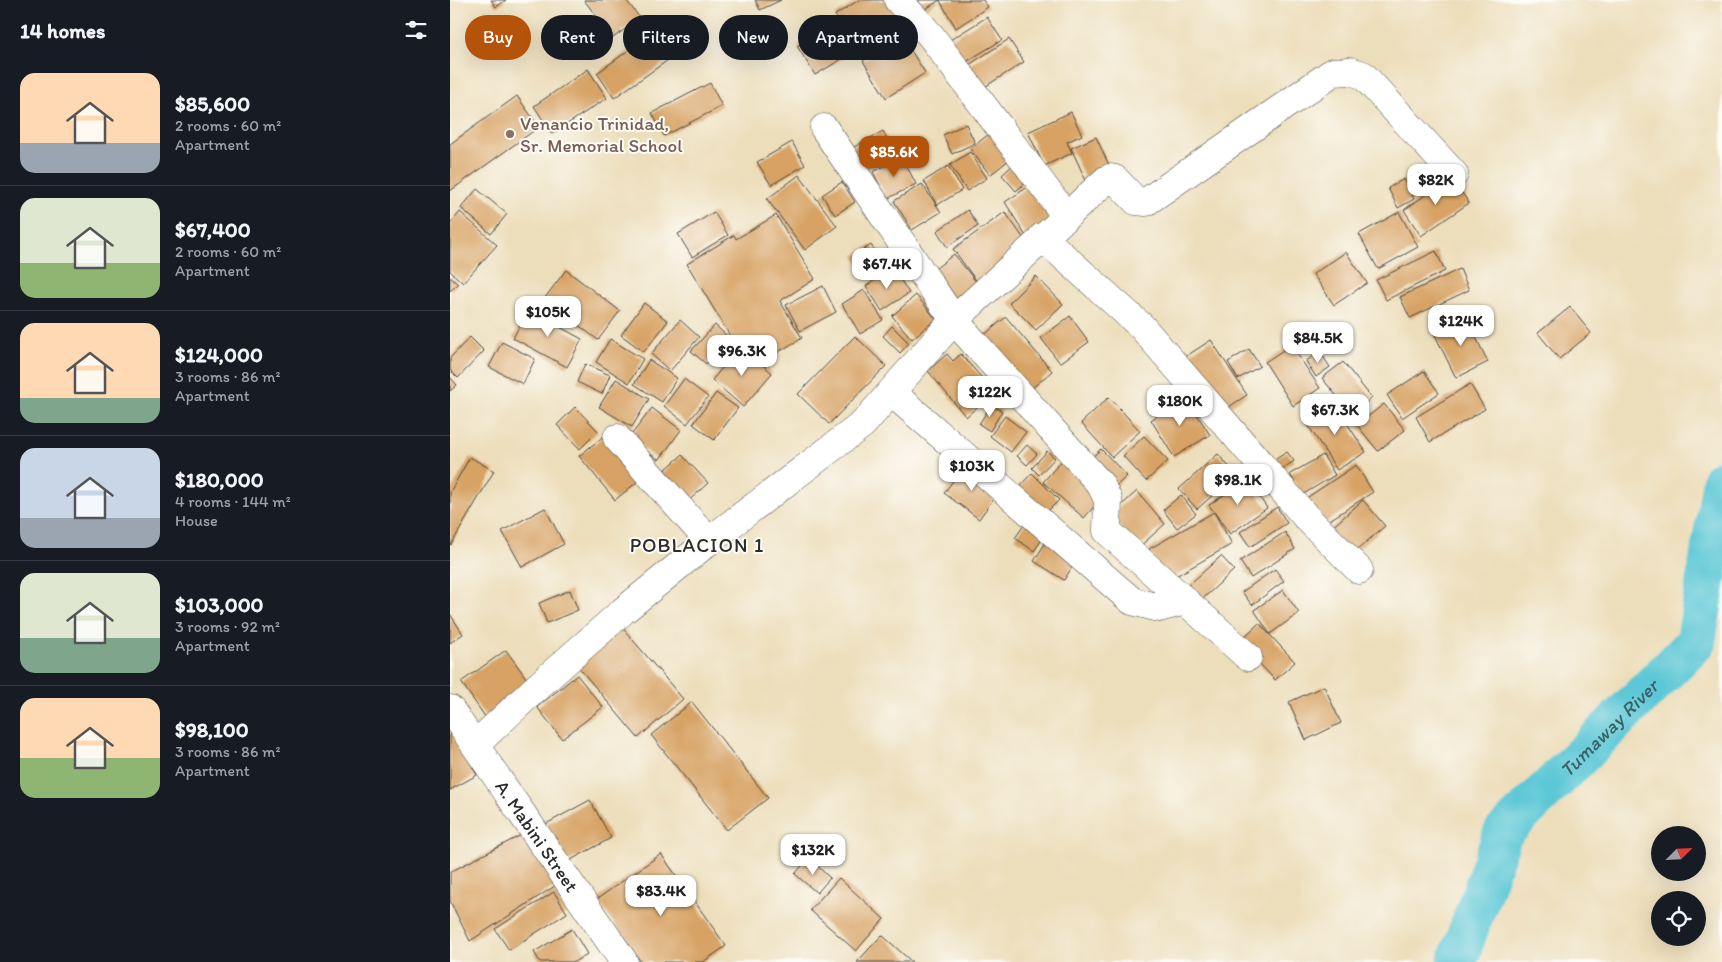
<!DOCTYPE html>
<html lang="en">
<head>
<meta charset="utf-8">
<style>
	body { margin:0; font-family:Itim,sans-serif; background:#20242c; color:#f1f3f6; height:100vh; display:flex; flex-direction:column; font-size:19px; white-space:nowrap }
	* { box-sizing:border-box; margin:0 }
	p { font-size:16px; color:#9ea1a6 }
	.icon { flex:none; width:28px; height:28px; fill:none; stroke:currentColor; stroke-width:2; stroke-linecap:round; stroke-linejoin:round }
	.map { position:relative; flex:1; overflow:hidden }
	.side { display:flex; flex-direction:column; background:#171b24; width:450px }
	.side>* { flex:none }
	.top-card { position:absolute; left:15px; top:15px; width:475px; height:45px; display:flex; gap:10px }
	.needle { width:32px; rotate:66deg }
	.tools { position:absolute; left:1201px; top:826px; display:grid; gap:10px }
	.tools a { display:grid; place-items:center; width:55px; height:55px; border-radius:50%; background:#171b24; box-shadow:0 5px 20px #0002; font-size:25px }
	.price { position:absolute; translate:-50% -42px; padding:0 11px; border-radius:10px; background:#fff; color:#222; font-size:16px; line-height:32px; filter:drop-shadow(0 1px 2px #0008) }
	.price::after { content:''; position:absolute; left:50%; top:30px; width:15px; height:11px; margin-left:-8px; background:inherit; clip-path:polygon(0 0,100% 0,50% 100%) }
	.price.current { background:#b45309; color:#fff }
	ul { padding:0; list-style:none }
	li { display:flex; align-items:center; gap:15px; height:125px; padding:0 20px }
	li+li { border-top:1px solid #363941 }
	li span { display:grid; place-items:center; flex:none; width:140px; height:100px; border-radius:15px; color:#555 }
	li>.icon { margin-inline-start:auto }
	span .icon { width:60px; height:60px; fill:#fffc; stroke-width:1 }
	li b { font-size:21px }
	h2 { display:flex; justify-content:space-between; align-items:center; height:60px; padding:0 20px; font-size:21px }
	.chip { padding:0 18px; border-radius:22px; background:#171b24; box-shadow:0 5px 20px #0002; font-size:18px; line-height:45px }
	.chip.current { background:#b45309; color:#fff }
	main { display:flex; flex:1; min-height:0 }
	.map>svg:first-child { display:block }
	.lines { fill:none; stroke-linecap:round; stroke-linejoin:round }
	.river { stroke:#5cc7d6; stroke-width:40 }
	.building { fill:#d7a263 }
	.minor-casing { stroke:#484641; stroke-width:29 }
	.minor { stroke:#fff; stroke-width:28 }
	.education-dot { fill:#8d6e63; stroke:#fdfcf7; stroke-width:2 }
	.labels { text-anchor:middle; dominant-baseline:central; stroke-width:4; stroke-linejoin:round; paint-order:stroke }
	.education-label { font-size:19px; fill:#785e54; stroke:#fdfcf7; text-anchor:start }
	.street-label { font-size:19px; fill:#2b2b2b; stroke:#fdfcf7 }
	.neighbourhood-label { font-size:20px; letter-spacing:1px; fill:#2b2b2b; stroke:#fdfcf7 }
	.water-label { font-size:20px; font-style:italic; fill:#3c6267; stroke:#fdfcf7 }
</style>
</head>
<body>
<main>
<section class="side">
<h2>14 homes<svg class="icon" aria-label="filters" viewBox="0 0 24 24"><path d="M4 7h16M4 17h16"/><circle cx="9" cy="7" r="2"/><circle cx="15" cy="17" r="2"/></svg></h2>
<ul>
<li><span style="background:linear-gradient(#ffd9b3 70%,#9aa5b1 0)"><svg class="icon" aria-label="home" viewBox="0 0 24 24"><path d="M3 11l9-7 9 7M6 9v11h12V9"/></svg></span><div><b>$85,600</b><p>2 rooms · 60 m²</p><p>Apartment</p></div></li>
<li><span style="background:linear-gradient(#dfe7d0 65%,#8fb573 0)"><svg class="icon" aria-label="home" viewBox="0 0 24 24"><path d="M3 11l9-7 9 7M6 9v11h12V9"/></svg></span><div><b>$67,400</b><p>2 rooms · 60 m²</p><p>Apartment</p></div></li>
<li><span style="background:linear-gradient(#ffd9b3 75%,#7fa58c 0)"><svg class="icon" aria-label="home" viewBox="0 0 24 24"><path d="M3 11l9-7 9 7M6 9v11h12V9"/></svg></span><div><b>$124,000</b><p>3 rooms · 86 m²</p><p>Apartment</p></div></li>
<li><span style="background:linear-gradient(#c9d6e8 70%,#9aa5b1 0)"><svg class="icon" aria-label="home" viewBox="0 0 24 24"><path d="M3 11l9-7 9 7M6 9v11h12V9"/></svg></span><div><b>$180,000</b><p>4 rooms · 144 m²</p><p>House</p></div></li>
<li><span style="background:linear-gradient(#dfe7d0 65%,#7fa58c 0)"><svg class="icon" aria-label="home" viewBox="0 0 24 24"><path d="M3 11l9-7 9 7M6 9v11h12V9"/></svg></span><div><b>$103,000</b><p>3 rooms · 92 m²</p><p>Apartment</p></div></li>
<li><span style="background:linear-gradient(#ffd9b3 60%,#8fb573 0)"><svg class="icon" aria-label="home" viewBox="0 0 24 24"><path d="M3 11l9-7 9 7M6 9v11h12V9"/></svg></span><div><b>$98,100</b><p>3 rooms · 86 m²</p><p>Apartment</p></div></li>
</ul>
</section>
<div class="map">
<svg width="1272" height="962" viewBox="0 0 1272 962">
	<rect width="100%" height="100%" fill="#fdfcf7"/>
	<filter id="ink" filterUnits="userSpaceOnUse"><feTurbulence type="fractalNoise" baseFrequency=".02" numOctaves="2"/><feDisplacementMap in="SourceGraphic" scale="10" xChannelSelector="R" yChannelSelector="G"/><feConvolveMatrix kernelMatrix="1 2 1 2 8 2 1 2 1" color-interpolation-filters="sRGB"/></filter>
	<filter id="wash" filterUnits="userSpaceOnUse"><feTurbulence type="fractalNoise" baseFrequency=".0096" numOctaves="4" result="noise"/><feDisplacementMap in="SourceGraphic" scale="20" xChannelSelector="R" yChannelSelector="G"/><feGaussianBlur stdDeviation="1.12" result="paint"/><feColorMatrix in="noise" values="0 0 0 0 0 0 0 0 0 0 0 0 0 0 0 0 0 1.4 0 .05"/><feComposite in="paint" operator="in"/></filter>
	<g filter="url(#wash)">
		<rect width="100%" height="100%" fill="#eddebb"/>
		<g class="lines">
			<path class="river" id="s1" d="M 1007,962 L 1053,833 L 1246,642 L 1272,480"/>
		</g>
		<g id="blocks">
			<path class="building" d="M 41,0 L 56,0 L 46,7 Z
				M 134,0 L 176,0 L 190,18 L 163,38 Z
				M 305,0 L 331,0 L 310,10 Z
				M 409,0 L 439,0 L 451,20 L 405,49 L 385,15 Z
				M 468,0 L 490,0 L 474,10 Z
				M 491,0 L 533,0 L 538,7 L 506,28 L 490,1 Z
				M 537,17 L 552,40 L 514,63 L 500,40 Z
				M 384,24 L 402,53 L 365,75 L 347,46 Z
				M 200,35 L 218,60 L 164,98 L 147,73 Z
				M 452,36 L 475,73 L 436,98 L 413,61 Z
				M 559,39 L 574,62 L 533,88 L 519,65 Z
				M 138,69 L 157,98 L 102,134 L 84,106 Z
				M 260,83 L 272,106 L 214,136 L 202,113 Z
				M 67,96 L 89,127 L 0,191 L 0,144 Z
				M 621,112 L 632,135 L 617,142 L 622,153 L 594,166 L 578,132 Z
				M 516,124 L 525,143 L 502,154 L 493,135 Z
				M 544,130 L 564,156 L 540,175 L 520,149 Z
				M 433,131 L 445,154 L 414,171 L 402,148 Z
				M 646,137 L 663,174 L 638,185 L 621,148 Z
				M 342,142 L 355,165 L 321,185 L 307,162 Z
				M 520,152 L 537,178 L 517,191 L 500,165 Z
				M 452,157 L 466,184 L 437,199 L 423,172 Z
				M 565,163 L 580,179 L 566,191 L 552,175 Z
				M 498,166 L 512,190 L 487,205 L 474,181 Z
				M 349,175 L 387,226 L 355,250 L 317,199 Z
				M 1001,177 L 1019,203 L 971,236 L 954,210 Z
				M 954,179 L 964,199 L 948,208 L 938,188 Z
				M 587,181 L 610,217 L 577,238 L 555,202 Z
				M 392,182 L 405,202 L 385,215 L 372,195 Z
				M 472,184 L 491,212 L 462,230 L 444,201 Z
				M 27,189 L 57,214 L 41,234 L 11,208 Z
				M 518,210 L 528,226 L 497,247 L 487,231 Z
				M 10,212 L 47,245 L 13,283 L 0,271 L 0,224 Z
				M 264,212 L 278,235 L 242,257 L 228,234 Z
				M 555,212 L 579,246 L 528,283 L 503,249 Z
				M 949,212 L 968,247 L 928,269 L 909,234 Z
				M 326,215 L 365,279 L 330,301 L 352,338 L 313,361 L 299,338 L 286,346 L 237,264 L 284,235 L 286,239 Z
				M 421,245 L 436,268 L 419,279 L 404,256 Z
				M 986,251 L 995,271 L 936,300 L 926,280 Z
				M 896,252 L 917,283 L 884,305 L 863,274 Z
				M 504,254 L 527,283 L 497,306 L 475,277 Z
				M 443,268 L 459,293 L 432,311 L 416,286 Z
				M 1010,269 L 1019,290 L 960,318 L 950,297 Z
				M 116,270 L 170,311 L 148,340 L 94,299 Z
				M 586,276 L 613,304 L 586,330 L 559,303 Z
				M 0,277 L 8,284 L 0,291 Z
				M 373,286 L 386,312 L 350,331 L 336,305 Z
				M 414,290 L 433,320 L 410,334 L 392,304 Z
				M 466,295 L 486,319 L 462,339 L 442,316 Z
				M 194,303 L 218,321 L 194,352 L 171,335 Z
				M 1120,307 L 1141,333 L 1109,359 L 1088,333 Z
				M 78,310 L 132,339 L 117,367 L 63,338 Z
				M 620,316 L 639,342 L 610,363 L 591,338 Z
				M 556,317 L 602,371 L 573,396 L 527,341 Z
				M 1016,317 L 1038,362 L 1006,378 L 984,333 Z
				M 230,320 L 249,337 L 220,371 L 201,354 Z
				M 265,325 L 279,338 L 256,364 L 241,351 Z
				M 442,326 L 459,343 L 450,353 L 433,336 Z
				M 405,336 L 436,366 L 379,424 L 348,394 Z
				M 20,337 L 34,351 L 8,378 L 0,370 L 0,358 Z
				M 160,339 L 193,359 L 179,383 L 146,362 Z
				M 761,340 L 797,395 L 768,414 L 732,359 Z
				M 52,342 L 85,359 L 73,384 L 39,367 Z
				M 841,345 L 870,388 L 843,406 L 815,362 Z
				M 291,346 L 322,373 L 293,407 L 262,380 Z
				M 799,349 L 810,366 L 788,379 L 778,362 Z
				M 870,352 L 880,367 L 866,377 L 856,361 Z
				M 497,354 L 503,361 L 511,354 L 544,392 L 516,417 L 478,371 Z
				M 199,360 L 227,378 L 212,402 L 184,384 Z
				M 893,362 L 922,398 L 902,415 L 872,378 Z
				M 135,364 L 160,375 L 152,394 L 127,382 Z
				M 974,371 L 989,393 L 952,418 L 937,395 Z
				M 0,377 L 7,385 L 0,391 Z
				M 166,379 L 199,399 L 182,427 L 149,407 Z
				M 234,379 L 258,397 L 237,424 L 214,406 Z
				M 1020,384 L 1035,409 L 980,442 L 966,417 Z
				M 266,393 L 288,408 L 264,440 L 243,424 Z
				M 659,397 L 690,431 L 662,457 L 631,423 Z
				M 736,397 L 760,435 L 724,457 L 701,420 Z
				M 882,401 L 916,452 L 887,470 L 854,419 Z
				M 934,404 L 955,430 L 928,451 L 907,425 Z
				M 541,405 L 552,411 L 540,431 L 529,424 Z
				M 125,407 L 148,431 L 130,449 L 107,425 Z
				M 202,408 L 231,430 L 209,460 L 179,438 Z
				M 555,416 L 576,432 L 561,452 L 540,436 Z
				M 155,435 L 191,479 L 165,500 L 129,456 Z
				M 694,436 L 718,461 L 696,481 L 673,456 Z
				M 577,445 L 587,454 L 577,465 L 567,456 Z
				M 651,449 L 677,476 L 663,489 L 637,462 Z
				M 597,451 L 605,458 L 589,475 L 582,468 Z
				M 837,452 L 844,461 L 825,474 L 818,464 Z
				M 768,454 L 786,475 L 747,509 L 729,489 Z
				M 232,455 L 258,483 L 233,506 L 207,477 Z
				M 873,455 L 885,475 L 852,495 L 840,474 Z
				M 20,457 L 44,471 L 1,545 L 0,544 L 0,492 Z
				M 614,458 L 655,494 L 634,518 L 593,482 Z
				M 906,465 L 923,492 L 872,525 L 855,499 Z
				M 514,466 L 549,491 L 529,519 L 494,493 Z
				M 582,473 L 609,500 L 593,516 L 566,490 Z
				M 797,479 L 817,508 L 780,534 L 759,505 Z
				M 687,491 L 715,524 L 688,548 L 660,516 Z
				M 731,495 L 746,514 L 727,528 L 713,510 Z
				M 913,500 L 935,526 L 901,555 L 879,530 Z
				M 827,507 L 837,523 L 800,547 L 790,532 Z
				M 95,508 L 114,544 L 72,567 L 52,531 Z
				M 764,512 L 782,544 L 717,581 L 699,549 Z
				M 579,518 L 598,531 L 584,551 L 565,538 Z
				M 835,532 L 845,549 L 801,578 L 790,561 Z
				M 599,537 L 629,556 L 614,580 L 584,561 Z
				M 771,556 L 784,570 L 745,606 L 732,591 Z
				M 825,569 L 834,581 L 802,605 L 792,592 Z
				M 120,590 L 128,610 L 97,623 L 89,603 Z
				M 833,590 L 849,613 L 820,634 L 804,610 Z
				M 0,614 L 13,634 L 0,643 Z
				M 809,623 L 845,662 L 825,680 L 789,642 Z
				M 171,626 L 233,699 L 188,738 L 126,664 Z
				M 56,650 L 82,686 L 36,718 L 11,682 Z
				M 127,675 L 153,707 L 112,739 L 87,707 Z
				M 874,686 L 891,723 L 856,740 L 839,702 Z
				M 242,702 L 318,798 L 277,830 L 201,735 Z
				M 0,727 L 27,775 L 0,790 Z
				M 140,800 L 161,838 L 117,862 L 96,824 Z
				M 81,830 L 108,884 L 20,941 L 0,901 L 0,872 Z
				M 211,854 L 276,946 L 253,962 L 191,962 L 147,899 Z
				M 359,858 L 380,878 L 367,893 L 345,874 Z
				M 389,878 L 434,919 L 406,951 L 360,910 Z
				M 104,892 L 117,913 L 59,950 L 45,929 Z
				M 122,929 L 137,954 L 124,962 L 90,962 L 84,952 Z
				M 432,935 L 462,962 L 407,962 Z"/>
		</g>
	</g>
	<g filter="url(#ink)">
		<use href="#blocks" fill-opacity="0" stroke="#484641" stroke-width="1"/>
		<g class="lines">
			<g class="minor-casing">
				<g id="minor">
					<path d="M 448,0 L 481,36 L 616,216"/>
					<path d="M 374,128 L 504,320 L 651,485 L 658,500 L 657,531 L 798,657"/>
					<path d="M 592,237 L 692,327 L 856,517 L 909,570"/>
					<path d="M 441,392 L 682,601 L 709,608 L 735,601"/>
					<path d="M 167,438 L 259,541"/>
					<path id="s2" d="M 0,709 L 174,962"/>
					<path d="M 25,745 L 87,687 L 173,611 L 259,541 L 413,424 L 504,320 L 656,180 L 660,178 L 665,179 L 686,201 L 696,202 L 883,72 L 900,71 L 913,75 L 1004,174"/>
				</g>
			</g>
			<use href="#minor" class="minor"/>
		</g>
	</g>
	<circle class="education-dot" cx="60" cy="134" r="5"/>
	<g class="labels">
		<g class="education-label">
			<text x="70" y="123">Venancio Trinidad,<tspan x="70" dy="22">Sr. Memorial School</tspan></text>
		</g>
		<g class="street-label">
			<text stroke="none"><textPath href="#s2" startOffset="154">A. Mabini Street</textPath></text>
		</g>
		<g class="neighbourhood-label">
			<text x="247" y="545">POBLACION 1</text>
		</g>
		<g class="water-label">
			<text stroke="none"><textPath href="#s1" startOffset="286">Tumaway River</textPath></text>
		</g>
	</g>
</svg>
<div class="tools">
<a><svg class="needle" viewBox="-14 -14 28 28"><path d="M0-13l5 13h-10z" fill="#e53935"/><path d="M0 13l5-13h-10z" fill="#9ea1a6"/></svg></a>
<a><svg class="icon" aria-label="locate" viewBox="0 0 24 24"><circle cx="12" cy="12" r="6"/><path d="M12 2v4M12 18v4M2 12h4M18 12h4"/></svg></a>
</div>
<b class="price current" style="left:444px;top:178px">$85.6K</b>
<b class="price" style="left:986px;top:206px">$82K</b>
<b class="price" style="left:437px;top:290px">$67.4K</b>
<b class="price" style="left:98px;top:338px">$105K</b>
<b class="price" style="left:1011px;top:347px">$124K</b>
<b class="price" style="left:868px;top:364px">$84.5K</b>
<b class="price" style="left:292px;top:377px">$96.3K</b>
<b class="price" style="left:540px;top:418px">$122K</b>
<b class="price" style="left:730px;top:427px">$180K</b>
<b class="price" style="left:885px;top:436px">$67.3K</b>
<b class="price" style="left:522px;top:492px">$103K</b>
<b class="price" style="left:788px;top:506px">$98.1K</b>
<b class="price" style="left:363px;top:876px">$132K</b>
<b class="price" style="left:211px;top:917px">$83.4K</b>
<div class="top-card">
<a class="chip current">Buy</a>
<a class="chip">Rent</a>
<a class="chip">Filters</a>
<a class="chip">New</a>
<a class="chip">Apartment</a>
</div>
</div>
</main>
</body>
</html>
